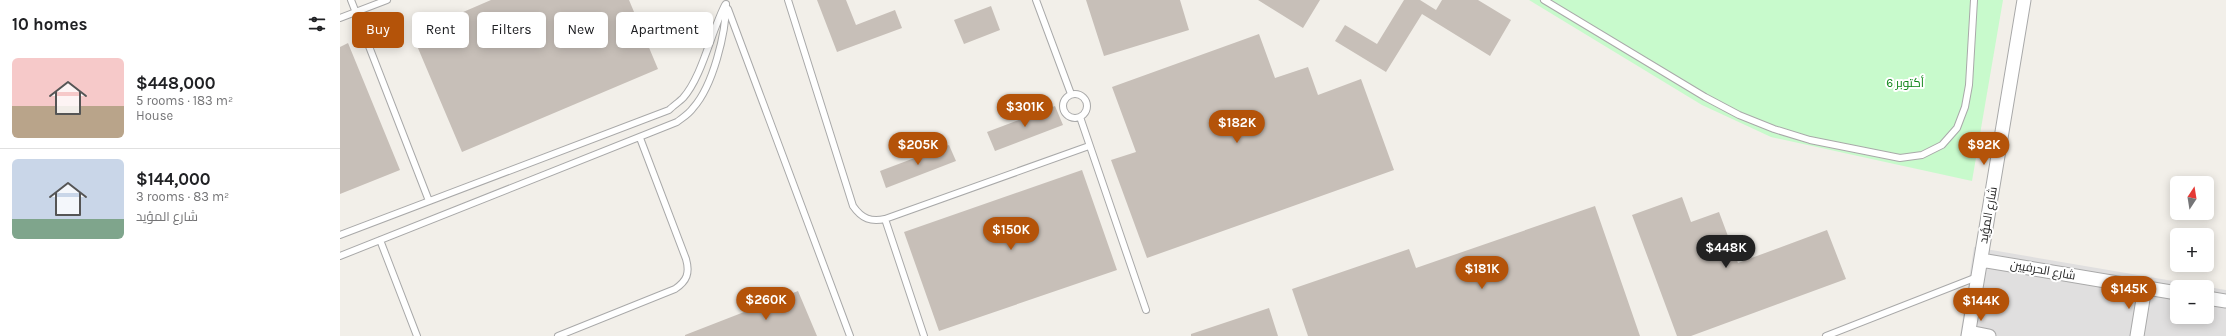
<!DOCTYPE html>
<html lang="en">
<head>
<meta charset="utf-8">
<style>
	body { margin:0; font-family:Karla,Cairo,sans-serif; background:#f6f6f6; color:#202124; height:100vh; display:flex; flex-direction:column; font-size:15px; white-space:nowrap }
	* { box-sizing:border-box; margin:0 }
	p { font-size:13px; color:#757577 }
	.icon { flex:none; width:22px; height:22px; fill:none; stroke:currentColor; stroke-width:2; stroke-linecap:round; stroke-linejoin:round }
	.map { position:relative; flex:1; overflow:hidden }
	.sheet { display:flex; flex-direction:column; background:#fff; width:340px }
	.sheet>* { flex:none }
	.top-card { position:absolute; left:12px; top:12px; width:380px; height:36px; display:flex; gap:8px }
	.needle { width:26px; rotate:12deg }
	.tools { position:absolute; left:1830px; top:176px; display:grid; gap:8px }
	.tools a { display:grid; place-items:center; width:44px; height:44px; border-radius:6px; background:#fff; box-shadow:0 2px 10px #0003; font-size:20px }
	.price { position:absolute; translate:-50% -34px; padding:0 9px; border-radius:14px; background:#b45309; color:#fff; font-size:13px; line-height:26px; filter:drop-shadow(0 1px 2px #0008) }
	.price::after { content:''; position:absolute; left:50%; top:24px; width:12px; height:9px; margin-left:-6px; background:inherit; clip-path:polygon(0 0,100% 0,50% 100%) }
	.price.current { background:#222; color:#fff }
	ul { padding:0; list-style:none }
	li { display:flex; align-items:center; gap:12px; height:100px; padding:0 12px }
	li+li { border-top:1px solid #e0e0e0 }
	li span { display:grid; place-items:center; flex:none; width:112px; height:80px; border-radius:6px; color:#555 }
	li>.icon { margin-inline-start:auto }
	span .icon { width:48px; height:48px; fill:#fffc; stroke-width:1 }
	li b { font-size:17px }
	h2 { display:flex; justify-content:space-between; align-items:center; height:48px; padding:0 12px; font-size:17px }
	.pill { padding:0 14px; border-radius:6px; background:#fff; box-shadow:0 2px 10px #0003; font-size:14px; line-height:36px }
	.pill.current { background:#b45309; color:#fff }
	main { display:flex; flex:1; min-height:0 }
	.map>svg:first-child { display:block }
	.residential { fill:#e0dfdf; fill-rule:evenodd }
	.park { fill:#c8facc }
	.building { fill:#c7bfb8 }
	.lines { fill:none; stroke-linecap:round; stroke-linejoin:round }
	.service-casing { stroke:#a9a9a9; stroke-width:8 }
	.minor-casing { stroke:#a9a9a9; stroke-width:15 }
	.service { stroke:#fff; stroke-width:6 }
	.minor { stroke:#fff; stroke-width:13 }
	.labels { text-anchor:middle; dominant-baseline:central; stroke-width:4; stroke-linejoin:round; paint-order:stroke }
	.park-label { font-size:12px; fill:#0c8416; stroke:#fff }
	.street-label { font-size:12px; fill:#222; stroke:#fff }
</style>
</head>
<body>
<main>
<section class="sheet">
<h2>10 homes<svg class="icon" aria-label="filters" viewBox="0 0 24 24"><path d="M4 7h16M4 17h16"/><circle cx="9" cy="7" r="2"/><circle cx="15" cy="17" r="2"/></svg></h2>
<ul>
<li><span style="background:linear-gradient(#f6c9c9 60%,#b9a48a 0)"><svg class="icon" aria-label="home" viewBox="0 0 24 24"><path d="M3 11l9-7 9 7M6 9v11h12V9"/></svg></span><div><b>$448,000</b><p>5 rooms · 183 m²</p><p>House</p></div></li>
<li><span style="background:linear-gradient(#c9d6e8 75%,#7fa58c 0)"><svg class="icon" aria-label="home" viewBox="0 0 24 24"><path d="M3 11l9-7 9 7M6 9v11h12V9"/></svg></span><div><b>$144,000</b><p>3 rooms · 83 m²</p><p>شارع المؤيد</p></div></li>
</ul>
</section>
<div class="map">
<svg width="1886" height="336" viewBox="0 0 1886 336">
	<rect width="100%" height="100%" fill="#f2efe9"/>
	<path class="residential" d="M 1634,247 L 1886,290 L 1886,336 L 1620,336 ZM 1837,287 L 1867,287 L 1867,317 L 1837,317 Z"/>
	<path class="park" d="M 1189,0 L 1663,0 L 1632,181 L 1431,137 L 1362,105 Z"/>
	<path class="building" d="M 151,0 L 289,0 L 318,69 L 122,152 L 72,34 Z
		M 477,0 L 506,0 L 516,25 L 555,10 L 562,28 L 497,52 Z
		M 746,0 L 840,0 L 849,30 L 764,56 Z
		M 918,0 L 980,0 L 963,28 Z
		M 1064,0 L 1080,0 L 1096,10 L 1102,0 L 1138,0 L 1171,20 L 1150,56 L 1082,14 L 1046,72 L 995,41 L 1005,25 L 1037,44 Z
		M 651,6 L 660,30 L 624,44 L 614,20 Z
		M 919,34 L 935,78 L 968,67 L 978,95 L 1021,79 L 1054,170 L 807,258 L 771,160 L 796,152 L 772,87 Z
		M 8,43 L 60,170 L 0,194 L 0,47 Z
		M 715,106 L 723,125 L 655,151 L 647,132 Z
		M 609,145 L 616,161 L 546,188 L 540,171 Z
		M 742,170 L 777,270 L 599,331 L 564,232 Z
		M 1342,197 L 1351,222 L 1379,212 L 1398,263 L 1487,230 L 1506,279 L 1351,336 L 1337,336 L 1292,215 Z
		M 1255,206 L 1300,336 L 968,336 L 952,289 L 1069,249 L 1076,268 Z
		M 458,291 L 477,336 L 345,336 L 345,335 Z
		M 929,308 L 938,336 L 851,336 L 851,334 Z"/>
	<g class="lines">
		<g class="service-casing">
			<path id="service" d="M 11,0 L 89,201
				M 448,0 L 513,206 C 522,219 531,222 545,219 L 749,146
				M 696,0 L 731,94
				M 1204,0 L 1365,97 L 1399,115 L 1434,129 L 1470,140 L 1560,158 L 1582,155 L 1602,145 L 1617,128 L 1625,107 L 1629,85 L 1634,0
				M 388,9 L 510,336
				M 0,18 L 47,0
				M723 106a12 12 0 1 1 24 0a12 12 0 1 1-24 0Z
				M 740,117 L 806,310
				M 545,219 L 584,336
				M 0,235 L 329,110 C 333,106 339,102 343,98 C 362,77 371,32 385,5
				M 40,240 L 77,336
				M 0,256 L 337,122 C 342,118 349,114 353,108 C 373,86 386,33 386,4
				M 218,336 L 335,289 C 347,281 350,273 346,259 L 300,138
				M 1486,336 L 1637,277"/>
		</g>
		<g class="minor-casing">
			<path id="minor" d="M 1641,260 L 1837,293
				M 1867,298 L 1886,301
				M 1629,332 L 1649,336
				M 1628,336 L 1684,0
				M 1797,336 L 1805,287"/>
		</g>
		<use href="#service" class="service"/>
		<use href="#minor" class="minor"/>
	</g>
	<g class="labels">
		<g class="park-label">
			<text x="1565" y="83">6 أكتوبر</text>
		</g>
		<g class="street-label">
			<text transform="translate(1648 215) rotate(-80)">شارع المؤيد</text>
			<text transform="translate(1703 270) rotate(10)">شارع الحرفيين</text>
		</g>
	</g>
</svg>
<div class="tools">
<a><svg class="needle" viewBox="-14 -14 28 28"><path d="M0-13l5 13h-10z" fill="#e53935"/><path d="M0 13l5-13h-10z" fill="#757577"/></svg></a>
<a>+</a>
<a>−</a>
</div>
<b class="price" style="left:685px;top:128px">$301K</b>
<b class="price" style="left:897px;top:144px">$182K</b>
<b class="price" style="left:578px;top:166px">$205K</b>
<b class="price" style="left:1644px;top:166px">$92K</b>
<b class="price" style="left:671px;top:251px">$150K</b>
<b class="price current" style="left:1386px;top:269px">$448K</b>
<b class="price" style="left:1142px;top:290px">$181K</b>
<b class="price" style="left:1789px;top:310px">$145K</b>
<b class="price" style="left:426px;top:321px">$260K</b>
<b class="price" style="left:1641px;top:322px">$144K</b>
<div class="top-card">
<a class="pill current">Buy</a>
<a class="pill">Rent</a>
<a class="pill">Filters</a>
<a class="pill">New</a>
<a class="pill">Apartment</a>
</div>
</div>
</main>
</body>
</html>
